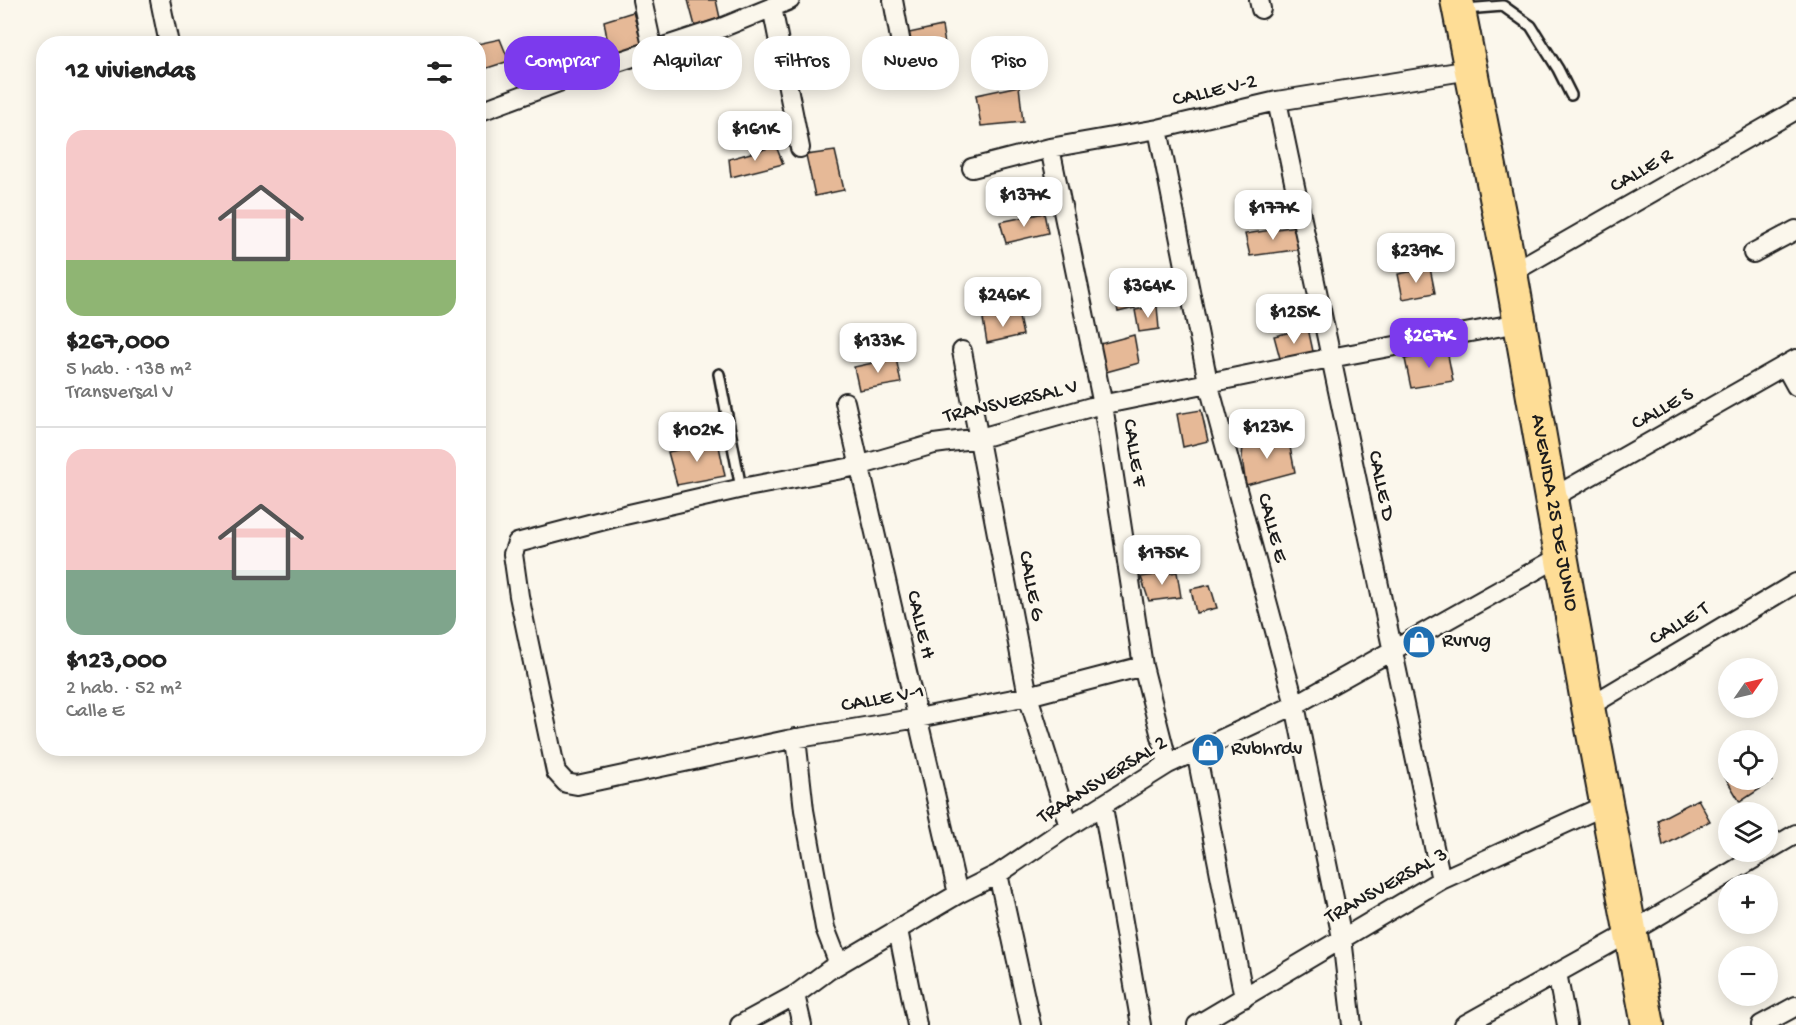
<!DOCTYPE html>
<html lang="es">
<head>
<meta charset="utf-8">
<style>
	body { margin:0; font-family:"Gochi Hand",sans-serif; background:#f6f6f6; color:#222; height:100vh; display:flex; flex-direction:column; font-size:22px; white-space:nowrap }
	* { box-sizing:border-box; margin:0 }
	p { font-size:20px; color:#767676 }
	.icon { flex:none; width:33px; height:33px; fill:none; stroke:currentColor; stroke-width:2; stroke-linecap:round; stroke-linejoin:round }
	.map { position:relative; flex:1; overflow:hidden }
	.details { position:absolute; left:36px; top:36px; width:450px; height:720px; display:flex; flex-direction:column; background:#fff; border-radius:24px; box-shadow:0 3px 15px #0003 }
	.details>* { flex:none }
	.hud { position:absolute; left:504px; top:36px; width:570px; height:54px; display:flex; gap:12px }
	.needle { width:39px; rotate:56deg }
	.fabs { position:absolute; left:1718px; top:658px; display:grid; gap:12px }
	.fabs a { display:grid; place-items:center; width:60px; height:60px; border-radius:50%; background:#fff; box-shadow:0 3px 15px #0003; font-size:30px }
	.price { position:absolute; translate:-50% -51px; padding:0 14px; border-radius:12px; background:#fff; color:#222; font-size:20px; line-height:39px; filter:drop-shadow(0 2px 3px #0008) }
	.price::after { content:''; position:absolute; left:50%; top:36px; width:18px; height:14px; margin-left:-9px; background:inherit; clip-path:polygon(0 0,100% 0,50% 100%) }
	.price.active { background:#7c3aed; color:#fff }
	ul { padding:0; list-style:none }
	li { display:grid; align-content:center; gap:12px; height:318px; padding:0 30px }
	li+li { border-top:2px solid #e0e0e0 }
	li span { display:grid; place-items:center; height:186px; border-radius:18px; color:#555 }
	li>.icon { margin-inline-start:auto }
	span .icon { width:108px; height:108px; fill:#fffc; stroke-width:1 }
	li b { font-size:26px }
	h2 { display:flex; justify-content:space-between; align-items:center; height:72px; padding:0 30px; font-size:26px }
	.pill { padding:0 21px; border-radius:24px; background:#fff; box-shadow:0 3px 15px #0003; font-size:21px; line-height:54px }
	.pill.active { background:#7c3aed; color:#fff }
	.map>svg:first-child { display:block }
	.building { fill:#e6b997; stroke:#1c1c1c; stroke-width:1.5 }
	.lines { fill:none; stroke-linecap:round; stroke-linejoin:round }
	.service-casing { stroke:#1c1c1c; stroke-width:14 }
	.minor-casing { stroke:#1c1c1c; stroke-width:22 }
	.trunk-casing { stroke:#1c1c1c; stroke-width:36 }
	.service { stroke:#fbf7ec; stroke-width:9 }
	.minor { stroke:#fbf7ec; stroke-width:18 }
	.trunk { stroke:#fedd96; stroke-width:32 }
	.labels { text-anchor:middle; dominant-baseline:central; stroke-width:6; stroke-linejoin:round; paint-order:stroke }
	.street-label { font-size:21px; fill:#1c1c1c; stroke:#fbf7ec }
	.poi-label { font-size:21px; fill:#1c1c1c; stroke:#fbf7ec; text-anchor:start }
</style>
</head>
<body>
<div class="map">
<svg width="1796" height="1025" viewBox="0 0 1796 1025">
	<rect width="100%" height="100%" fill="#fbf7ec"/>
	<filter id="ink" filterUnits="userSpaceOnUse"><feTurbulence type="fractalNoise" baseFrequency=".0167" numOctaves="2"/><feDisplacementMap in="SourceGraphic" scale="12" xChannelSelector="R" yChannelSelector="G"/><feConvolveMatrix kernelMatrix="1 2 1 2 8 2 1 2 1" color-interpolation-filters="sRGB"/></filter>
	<g filter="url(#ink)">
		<path class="building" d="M 688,0 L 716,0 L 720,18 L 695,26 Z
			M 633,12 L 643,46 L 610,56 L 604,21 Z
			M 942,26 L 946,50 L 916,57 L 909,33 Z
			M 500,39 L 509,61 L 478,71 L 477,44 Z
			M 1019,86 L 1023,122 L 981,126 L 976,95 Z
			M 776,146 L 783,164 L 731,177 L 729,159 Z
			M 835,151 L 844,190 L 815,196 L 806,155 Z
			M 1044,213 L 1048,233 L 1006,243 L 1000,222 Z
			M 1296,226 L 1302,249 L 1250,256 L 1245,234 Z
			M 1430,268 L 1435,293 L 1403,299 L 1398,274 Z
			M 1129,286 L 1135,308 L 1118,312 L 1114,289 Z
			M 1157,306 L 1159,329 L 1139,332 L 1135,310 Z
			M 1018,313 L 1023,335 L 987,343 L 983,319 Z
			M 1308,328 L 1314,356 L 1281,362 L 1274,336 Z
			M 1134,335 L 1139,363 L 1106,372 L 1100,344 Z
			M 1447,350 L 1453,381 L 1411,388 L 1405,359 Z
			M 896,358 L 901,383 L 859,390 L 854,367 Z
			M 1201,410 L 1208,441 L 1183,447 L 1177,414 Z
			M 1288,437 L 1295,472 L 1246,485 L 1242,458 L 1243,445 Z
			M 718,441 L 725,476 L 677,485 L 668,452 Z
			M 1177,572 L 1181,597 L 1149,601 L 1141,577 Z
			M 1210,585 L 1217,608 L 1196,613 L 1191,589 Z
			M 1767,771 L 1772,781 L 1740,802 L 1725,777 L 1728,775 L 1728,780 L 1767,780 Z
			M 1698,799 L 1710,821 L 1663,846 L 1658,820 Z"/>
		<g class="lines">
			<g class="service-casing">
				<path id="service" d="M 1465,9 L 1503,6 L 1531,26 L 1558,69 L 1571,95
					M 719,374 L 741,488"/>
			</g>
			<g class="minor-casing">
				<path id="minor" d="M 160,0 L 169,44
					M 642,0 L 653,51
					M 893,0 L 901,44
					M 1259,0 L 1261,9
					M 772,7 L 800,148
					M 1277,101 L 1441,880
					M 478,112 L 575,76 L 721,28 L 790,0
					M 1158,129 L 1208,382 L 1295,705 L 1342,938 L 1352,1025
					M 1050,148 L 1103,405 L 1143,666 L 1168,764
					M 972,168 L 1050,148 L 1158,129 L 1277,101 L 1470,70
					M 1753,253 L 1796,230
					M 1511,273 L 1796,110
					M 962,351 L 1028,696 L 1069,826
					M 1785,366 L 1796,386
					M 845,402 L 958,894
					M 1550,499 L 1796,359
					M 1143,666 L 1028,696 L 918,718 L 787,740 L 577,785 L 566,783 L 556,772 L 519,596 L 513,554 L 517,543 L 616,517 L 747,487 L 858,466 L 934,444 L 980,438 L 1091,407 L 1330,358 L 1519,323
					M 1588,707 L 1796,583
					M 796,738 L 804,810 L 825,928 L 839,964
					M 1196,751 L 1244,998
					M 1103,807 L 1141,1025
					M 1767,851 L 1796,834
					M 998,874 L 1031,1025
					M 898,930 L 917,1025
					M 1557,973 L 1567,1025
					M 795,995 L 802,1025
					M 740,1025 L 795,995 L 829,970 L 958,894 L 998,874 L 1069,826 L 1168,764 L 1295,705 L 1561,556
					M 1197,1025 L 1441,880 L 1608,804
					M 1464,1025 L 1631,932 L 1765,852
					M 1761,1025 L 1796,1006"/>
			</g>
			<g class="trunk-casing">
				<g id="trunk">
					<path id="s1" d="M 1457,0 L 1511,273 L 1588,707 L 1648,1025"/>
				</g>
			</g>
			<use href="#service" class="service"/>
			<use href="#minor" class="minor"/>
			<use href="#trunk" class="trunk"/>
		</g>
	</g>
	<defs>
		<g id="shop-disc" transform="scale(1.725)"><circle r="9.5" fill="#1f6fb2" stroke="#fbf7ec"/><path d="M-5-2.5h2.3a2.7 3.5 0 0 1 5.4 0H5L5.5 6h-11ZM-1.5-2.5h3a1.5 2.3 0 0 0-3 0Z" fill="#fff"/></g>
	</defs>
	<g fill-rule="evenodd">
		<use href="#shop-disc" x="1419" y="642"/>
		<use href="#shop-disc" x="1208" y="750"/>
	</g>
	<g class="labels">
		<g class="street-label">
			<text transform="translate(1215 92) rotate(-13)">CALLE V-2</text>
			<text transform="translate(1642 172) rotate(-30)">CALLE R</text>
			<text transform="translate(1011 403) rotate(-13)">TRANSVERSAL V</text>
			<text transform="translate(1663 410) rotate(-29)">CALLE S</text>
			<text transform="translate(1133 453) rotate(81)">CALLE F</text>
			<text transform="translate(1380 486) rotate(78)">CALLE D</text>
			<text stroke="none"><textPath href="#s1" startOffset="522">AVENIDA 25 DE JUNIO</textPath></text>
			<text transform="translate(1271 528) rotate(75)">CALLE E</text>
			<text transform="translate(1030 586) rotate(79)">CALLE G</text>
			<text transform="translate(919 625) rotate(77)">CALLE H</text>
			<text transform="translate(1680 625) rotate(-31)">CALLE T</text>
			<text transform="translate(883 700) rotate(-10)">CALLE V-1</text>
			<text transform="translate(1103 781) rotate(-32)">TRAANSVERSAL 2</text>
			<text transform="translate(1387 887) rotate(-29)">TRANSVERSAL 3</text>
		</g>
		<g class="poi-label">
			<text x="1442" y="642">Rvrvg</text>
			<text x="1231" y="750">Rvbhrdv</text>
		</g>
	</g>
</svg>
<div class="fabs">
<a><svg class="needle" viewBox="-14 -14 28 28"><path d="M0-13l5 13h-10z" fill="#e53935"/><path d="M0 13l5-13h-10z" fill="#767676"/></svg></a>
<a><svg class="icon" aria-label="locate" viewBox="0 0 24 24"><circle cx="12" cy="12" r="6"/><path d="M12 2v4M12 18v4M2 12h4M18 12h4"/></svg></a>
<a><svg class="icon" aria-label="layers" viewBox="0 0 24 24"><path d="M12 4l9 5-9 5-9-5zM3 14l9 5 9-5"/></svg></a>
<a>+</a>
<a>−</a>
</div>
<b class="price" style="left:755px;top:162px">$161K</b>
<b class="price" style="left:1024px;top:228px">$137K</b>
<b class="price" style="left:1273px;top:241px">$177K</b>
<b class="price" style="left:1416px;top:284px">$239K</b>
<b class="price" style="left:1148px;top:319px">$364K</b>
<b class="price" style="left:1003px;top:328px">$246K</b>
<b class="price" style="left:1294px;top:345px">$125K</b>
<b class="price active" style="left:1429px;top:369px">$267K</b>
<b class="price" style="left:878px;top:374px">$133K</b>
<b class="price" style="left:1267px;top:460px">$123K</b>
<b class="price" style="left:697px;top:463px">$102K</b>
<b class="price" style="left:1162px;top:586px">$175K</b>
<div class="hud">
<a class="pill active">Comprar</a>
<a class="pill">Alquilar</a>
<a class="pill">Filtros</a>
<a class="pill">Nuevo</a>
<a class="pill">Piso</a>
</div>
<section class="details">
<h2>12 viviendas<svg class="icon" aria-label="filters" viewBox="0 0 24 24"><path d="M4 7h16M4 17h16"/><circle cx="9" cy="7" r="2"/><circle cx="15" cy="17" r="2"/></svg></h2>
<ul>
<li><span style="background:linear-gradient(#f6c9c9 70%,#8fb573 0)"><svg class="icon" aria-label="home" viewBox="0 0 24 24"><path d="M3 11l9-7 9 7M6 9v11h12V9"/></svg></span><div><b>$267,000</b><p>5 hab. · 138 m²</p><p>Transversal V</p></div></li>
<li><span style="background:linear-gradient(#f6c9c9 65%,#7fa58c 0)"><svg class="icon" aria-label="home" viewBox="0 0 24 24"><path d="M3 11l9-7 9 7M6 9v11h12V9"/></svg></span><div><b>$123,000</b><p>2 hab. · 52 m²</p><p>Calle E</p></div></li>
</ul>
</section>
</div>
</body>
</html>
